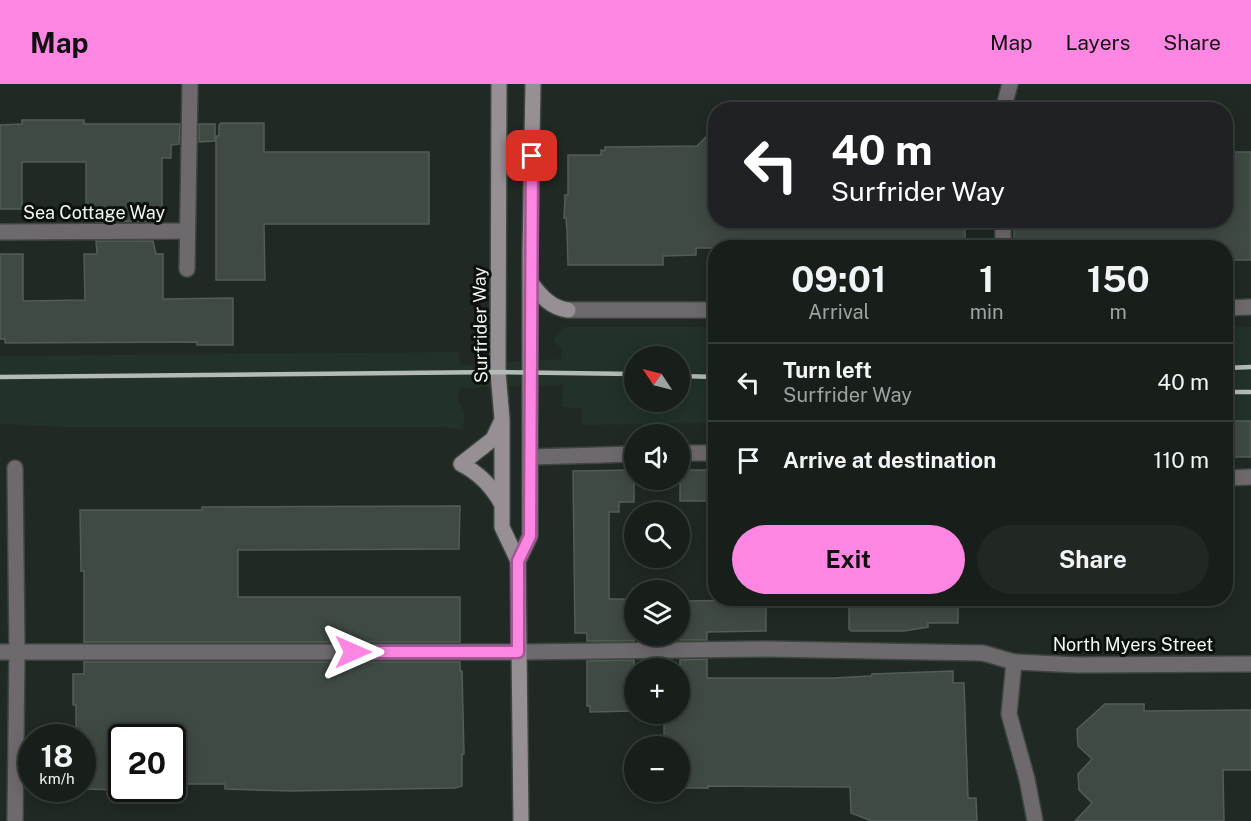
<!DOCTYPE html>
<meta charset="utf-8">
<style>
:root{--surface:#181f1a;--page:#212723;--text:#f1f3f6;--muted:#9fa2a2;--line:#363d39;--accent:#fd86e3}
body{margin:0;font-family:"Public Sans",sans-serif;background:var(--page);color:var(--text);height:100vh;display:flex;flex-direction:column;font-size:22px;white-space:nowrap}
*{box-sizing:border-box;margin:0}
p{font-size:20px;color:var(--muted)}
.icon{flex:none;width:33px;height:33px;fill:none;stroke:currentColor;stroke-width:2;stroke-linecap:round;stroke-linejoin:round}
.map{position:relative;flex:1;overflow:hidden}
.drawer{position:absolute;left:708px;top:156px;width:525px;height:366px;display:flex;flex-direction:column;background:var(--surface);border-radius:24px;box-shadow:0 3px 15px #0003,0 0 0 2px var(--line)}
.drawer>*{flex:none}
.guide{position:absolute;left:708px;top:18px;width:525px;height:126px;border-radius:24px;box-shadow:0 3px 15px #0003,0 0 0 2px var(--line);background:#202124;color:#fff;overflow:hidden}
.needle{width:39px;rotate:305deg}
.buttons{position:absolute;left:624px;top:262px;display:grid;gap:12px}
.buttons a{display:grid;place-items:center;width:66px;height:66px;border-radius:50%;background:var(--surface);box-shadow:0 3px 15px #0003,0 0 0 2px var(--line);font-size:30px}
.speed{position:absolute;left:18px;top:640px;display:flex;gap:12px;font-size:30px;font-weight:700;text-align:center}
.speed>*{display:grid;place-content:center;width:78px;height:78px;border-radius:50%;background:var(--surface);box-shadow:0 3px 15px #0003,0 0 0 2px var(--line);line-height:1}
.speed small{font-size:15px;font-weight:400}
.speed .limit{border:3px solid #111;border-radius:9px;background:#fff;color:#111}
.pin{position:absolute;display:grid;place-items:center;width:51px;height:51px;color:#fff;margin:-26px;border-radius:12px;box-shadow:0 3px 9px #0006}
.me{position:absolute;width:66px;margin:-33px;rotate:90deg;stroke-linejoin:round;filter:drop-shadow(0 0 4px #0008)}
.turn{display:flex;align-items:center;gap:21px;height:126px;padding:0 24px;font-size:27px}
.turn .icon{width:78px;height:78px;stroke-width:2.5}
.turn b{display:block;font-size:42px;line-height:51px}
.eta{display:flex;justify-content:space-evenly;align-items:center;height:102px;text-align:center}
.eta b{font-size:36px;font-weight:700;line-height:42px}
.cta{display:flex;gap:12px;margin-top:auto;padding:12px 24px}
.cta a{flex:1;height:69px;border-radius:36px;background:var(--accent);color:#111;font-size:24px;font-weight:700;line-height:69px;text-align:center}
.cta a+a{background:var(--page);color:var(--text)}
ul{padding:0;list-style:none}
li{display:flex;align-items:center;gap:18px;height:78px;padding:0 24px;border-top:2px solid var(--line)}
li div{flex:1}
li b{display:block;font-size:22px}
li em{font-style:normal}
header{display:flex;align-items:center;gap:36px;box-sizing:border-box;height:84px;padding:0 30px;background:var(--accent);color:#111}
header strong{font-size:28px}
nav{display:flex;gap:33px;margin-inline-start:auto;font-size:21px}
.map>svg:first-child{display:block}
.built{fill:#223228;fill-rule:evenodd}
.building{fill:#3f4a43;stroke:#525d56;stroke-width:1.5}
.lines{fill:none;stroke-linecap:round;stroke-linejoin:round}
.lane-casing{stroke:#3d4640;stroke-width:18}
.street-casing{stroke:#3d4640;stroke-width:18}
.secondary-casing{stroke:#3d4640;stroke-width:18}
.lane{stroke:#6e696d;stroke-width:15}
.street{stroke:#6e696d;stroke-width:15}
.secondary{stroke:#968f94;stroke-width:15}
.rail{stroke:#b3bbb6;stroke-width:4.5}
.route-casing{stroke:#a45794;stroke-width:15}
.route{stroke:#fd86e3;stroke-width:10}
.labels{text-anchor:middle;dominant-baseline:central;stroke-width:6;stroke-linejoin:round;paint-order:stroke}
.street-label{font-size:18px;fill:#f0f7f3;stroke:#0d110e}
</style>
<header>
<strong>Map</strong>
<nav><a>Map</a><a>Layers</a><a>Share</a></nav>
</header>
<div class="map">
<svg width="1251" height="737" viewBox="0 0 1251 737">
<rect width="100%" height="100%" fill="#202923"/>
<g class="built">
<path d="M564,243H715V339L581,341L582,325L562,323L563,301L460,304L458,314L465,332L462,346L441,343H63L0,340V272L458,268L461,281L561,275L562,265L553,256ZM634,273H680V318H634Z"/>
<path d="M1226,243H1251V337H1229V333H1226Z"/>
</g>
<g class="building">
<path d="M22,36H84V40H180L179,60L171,61V74H162V125H147L150,137L96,138L95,125H86V78H22V125H0V41L22,40Z"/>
<path d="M221,39H264V68H429V140H264L265,196H216V52H219V41Z"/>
<path d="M199,40H215V57L199,58Z"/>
<path d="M716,43V136H965V164H696V171L663,172V181H568L567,147L566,134H564L565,111H568V71H601V66L605,67V63L697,62Z"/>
<path d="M1226,68H1251V176H1226V164H1014V136H1226Z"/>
<path d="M96,157H153L156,170H163V215L233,214V261H197V258L5,259V255H0V170H23V217L85,216L84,170H97Z"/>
<rect x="1226" y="337" width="25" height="36"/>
<path d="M634,386V418H619V428H609V515H634V557H587V549H575L573,387Z"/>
<rect x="680" y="386" width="36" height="31"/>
<path d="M460,422L459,465L238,466V513H460V558H84V487H81L80,426H202V423Z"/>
<path d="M849,514H958V539H928V543L904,547H851L849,545Z"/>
<path d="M766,516V547L707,548V556H680V517Z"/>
<path d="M707,575V594H834L871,592L872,590L953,587V599H964L968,714H976L977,737H872L851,729L850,703L708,702V704H680V663H664V630H680V576Z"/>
<path d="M634,576V627L590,628V622H587V577Z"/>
<path d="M84,578H460V587H462L464,670H462V702L455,704L291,707L225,705V700H172V654H122V706L82,705V654H76V621H73V590H84Z"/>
<path d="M1105,620H1144V627L1251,626V686H1223L1224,737H1075L1092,719L1079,706L1078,690L1092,675L1078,662L1077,645Z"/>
</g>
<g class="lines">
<defs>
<g id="lane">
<path d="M1003,26L1010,0"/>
<path d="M1003,164V136"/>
<path d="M1226,224L1251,223"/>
<path d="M568,226H716"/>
<path d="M680,369H716"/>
<path d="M531,373L634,370"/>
<path d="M1226,394L1251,393"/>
<path d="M0,568H518L768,565L983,569L1014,578"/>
</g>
<g id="street">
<path d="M0,148L187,147"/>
<path d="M187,185L190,0"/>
<path d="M15,737L17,568L15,384"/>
<path d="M1035,737L1027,695L1009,630L1014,578L1078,581L1251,580"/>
</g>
<g id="secondary">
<path d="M499,0L498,288L502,335V443L518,477L521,737"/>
<path d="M531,199C541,212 551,224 568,226"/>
<path d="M501,419C491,401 479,389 461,380L493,355L501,338"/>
<path d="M518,477L530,452V168L533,0"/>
</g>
</defs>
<use href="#lane" class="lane-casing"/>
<use href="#street" class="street-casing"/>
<use href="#secondary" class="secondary-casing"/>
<use href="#lane" class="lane"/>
<use href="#street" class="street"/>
<use href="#secondary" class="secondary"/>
<g class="rail">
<path d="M1226,284L1251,283"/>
<path d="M680,292L716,293"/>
<path d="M0,293L498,288L634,290"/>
<path d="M1226,308H1251"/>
</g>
</g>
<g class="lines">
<defs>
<path id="route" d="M353,568H518V477L530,452L532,72"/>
</defs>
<use href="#route" class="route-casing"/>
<use href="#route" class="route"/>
</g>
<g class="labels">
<g class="street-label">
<text x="94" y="128">Sea Cottage Way</text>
<text transform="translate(480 241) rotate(-91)">Surfrider Way</text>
<text x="1133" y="560">North Myers Street</text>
</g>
</g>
</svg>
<div class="buttons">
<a><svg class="needle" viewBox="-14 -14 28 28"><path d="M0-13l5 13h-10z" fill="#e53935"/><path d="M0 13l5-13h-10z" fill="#9fa2a2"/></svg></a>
<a><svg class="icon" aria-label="sound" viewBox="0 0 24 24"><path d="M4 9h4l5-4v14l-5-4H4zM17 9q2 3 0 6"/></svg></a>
<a><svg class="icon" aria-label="search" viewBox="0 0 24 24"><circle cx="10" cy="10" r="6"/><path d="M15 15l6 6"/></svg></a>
<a><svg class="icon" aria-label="layers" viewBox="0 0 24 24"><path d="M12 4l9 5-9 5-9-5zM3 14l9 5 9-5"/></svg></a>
<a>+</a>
<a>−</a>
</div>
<div class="speed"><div>18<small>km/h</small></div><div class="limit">20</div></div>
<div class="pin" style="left:532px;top:72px;background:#d93025"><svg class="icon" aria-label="arrive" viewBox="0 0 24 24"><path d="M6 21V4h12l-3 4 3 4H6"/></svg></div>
<svg class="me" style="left:353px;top:568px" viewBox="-20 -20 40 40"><path d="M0-17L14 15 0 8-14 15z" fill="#fd86e3" stroke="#fff" stroke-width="4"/></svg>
<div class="guide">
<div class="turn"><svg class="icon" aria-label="left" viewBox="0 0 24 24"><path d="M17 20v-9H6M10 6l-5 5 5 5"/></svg><div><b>40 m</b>Surfrider Way</div></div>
</div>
<section class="drawer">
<div class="eta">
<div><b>09:01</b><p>Arrival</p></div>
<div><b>1</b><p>min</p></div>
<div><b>150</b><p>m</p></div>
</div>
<ul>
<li><svg class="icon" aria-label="left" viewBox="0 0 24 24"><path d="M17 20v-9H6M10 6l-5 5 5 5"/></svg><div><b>Turn left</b><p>Surfrider Way</p></div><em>40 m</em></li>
<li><svg class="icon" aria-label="arrive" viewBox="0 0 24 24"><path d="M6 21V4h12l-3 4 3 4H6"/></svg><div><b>Arrive at destination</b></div><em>110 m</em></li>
</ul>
<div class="cta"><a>Exit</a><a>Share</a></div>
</section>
</div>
